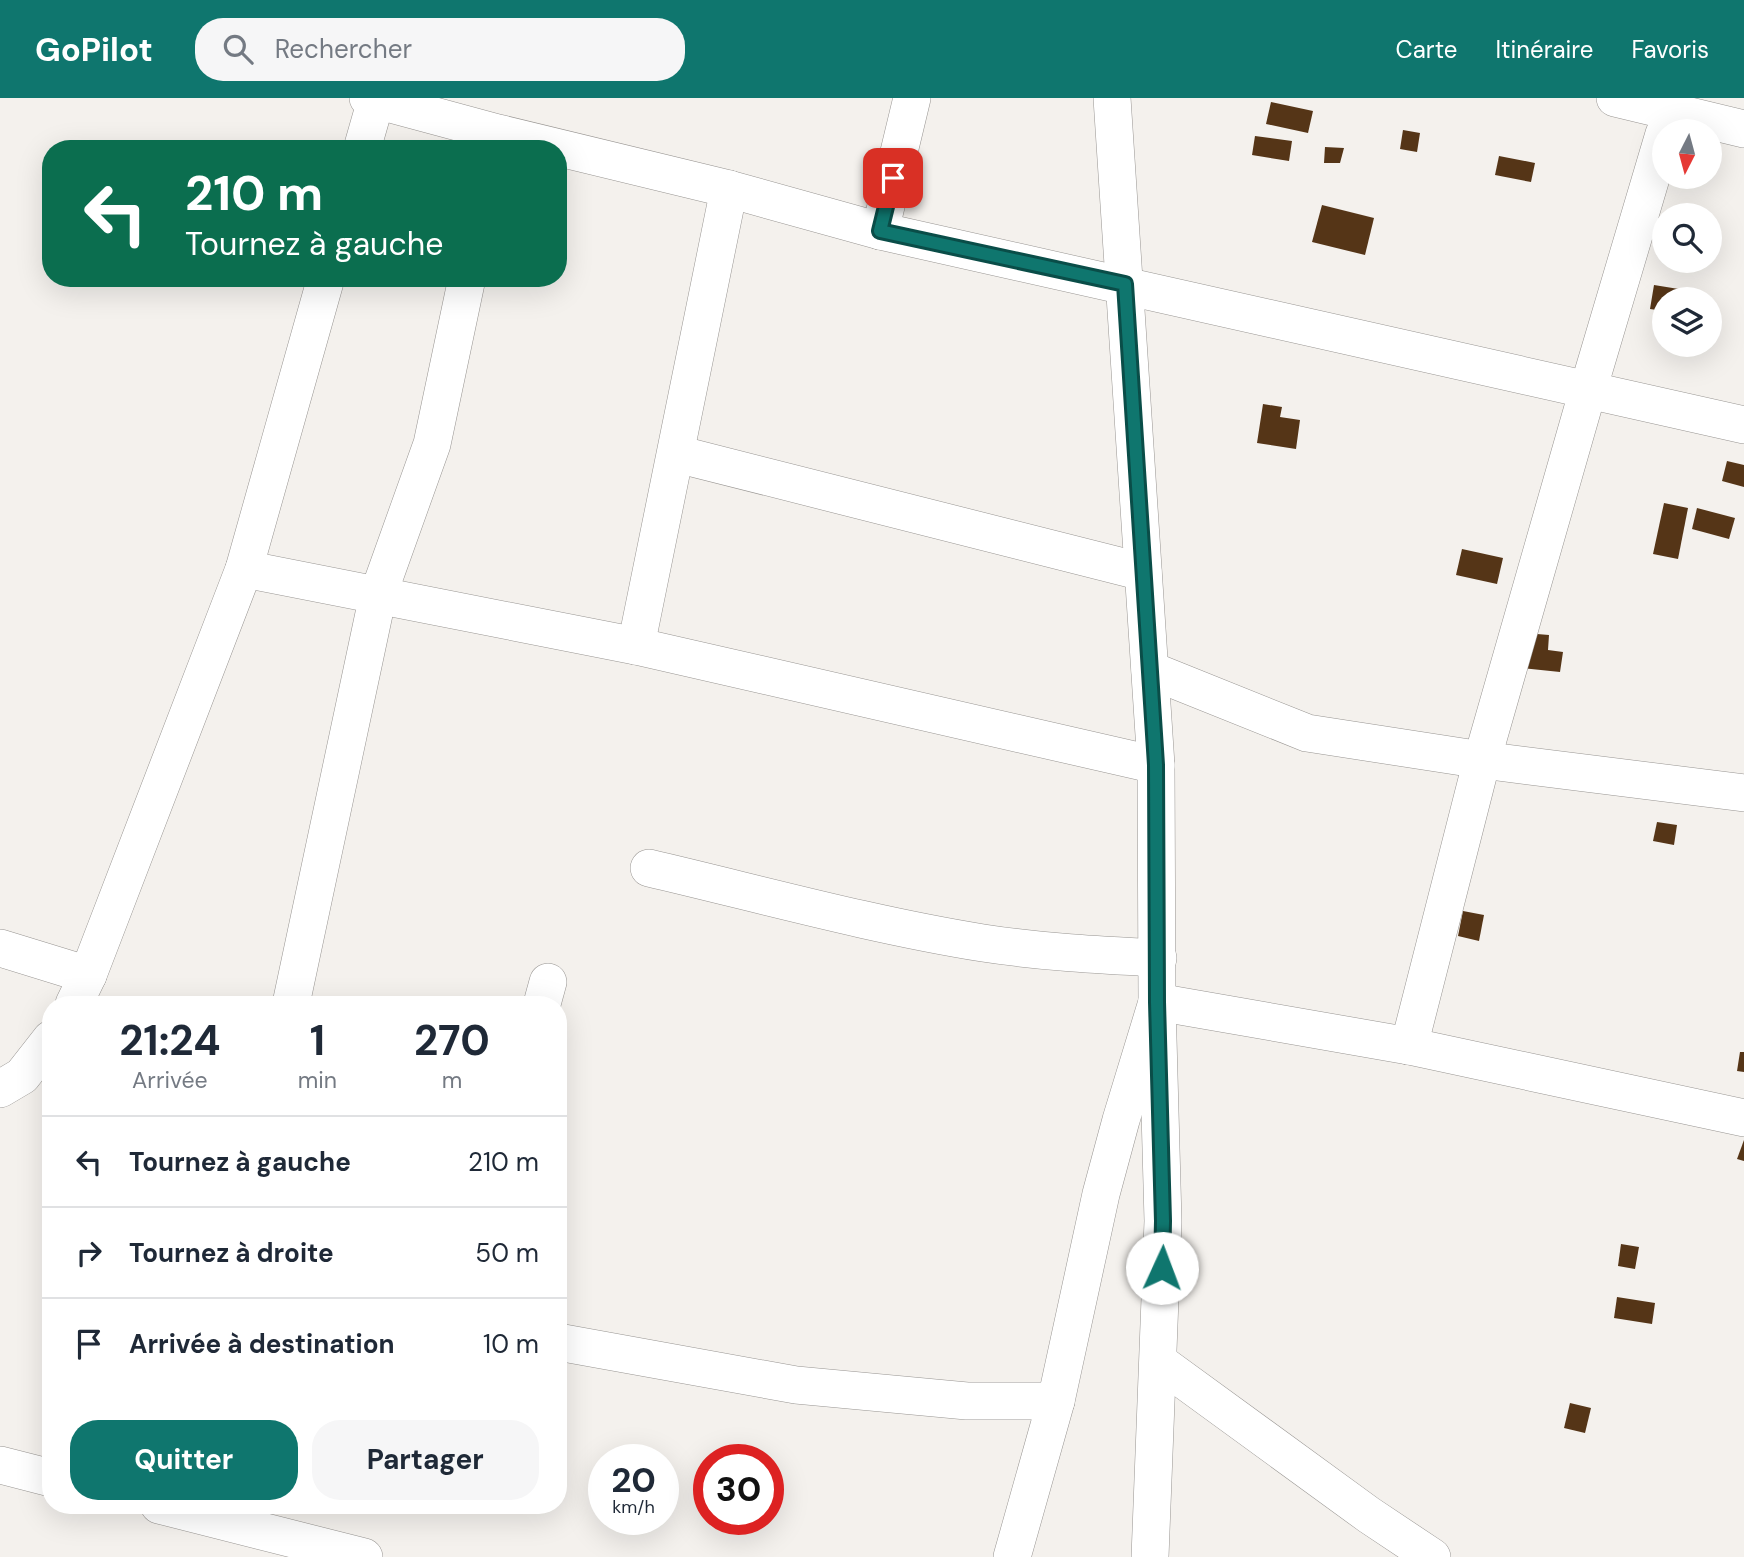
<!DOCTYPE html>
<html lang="fr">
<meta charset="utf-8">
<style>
:root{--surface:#fff;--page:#f6f6f7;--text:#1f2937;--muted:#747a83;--line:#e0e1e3;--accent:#0f766e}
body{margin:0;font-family:"DM Sans",sans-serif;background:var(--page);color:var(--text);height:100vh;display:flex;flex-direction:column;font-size:26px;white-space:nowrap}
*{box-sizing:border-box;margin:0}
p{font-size:23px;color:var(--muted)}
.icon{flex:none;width:38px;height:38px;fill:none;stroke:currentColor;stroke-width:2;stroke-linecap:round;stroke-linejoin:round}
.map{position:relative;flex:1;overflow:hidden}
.side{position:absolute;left:42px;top:898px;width:525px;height:518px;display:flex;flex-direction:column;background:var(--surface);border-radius:28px;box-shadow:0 7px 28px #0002}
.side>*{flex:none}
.top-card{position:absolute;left:42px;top:42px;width:525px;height:147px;border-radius:28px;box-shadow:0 7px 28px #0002;background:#0b6e4f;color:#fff;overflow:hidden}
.needle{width:46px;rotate:186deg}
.buttons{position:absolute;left:1652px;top:21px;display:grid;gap:14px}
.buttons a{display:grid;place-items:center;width:70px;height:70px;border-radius:50%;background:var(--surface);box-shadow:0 7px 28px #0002;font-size:35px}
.speed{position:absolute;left:588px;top:1346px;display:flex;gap:14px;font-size:35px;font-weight:700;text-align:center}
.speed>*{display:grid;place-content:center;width:91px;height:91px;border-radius:50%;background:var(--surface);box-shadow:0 7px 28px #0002;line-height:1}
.speed small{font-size:18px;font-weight:400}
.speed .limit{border:10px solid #d22;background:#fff;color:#111}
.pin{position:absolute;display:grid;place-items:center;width:60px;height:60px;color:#fff;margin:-30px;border-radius:14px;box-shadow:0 4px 10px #0006}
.me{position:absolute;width:77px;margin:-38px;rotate:2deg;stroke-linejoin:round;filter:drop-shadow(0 0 5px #0008)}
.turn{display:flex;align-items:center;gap:24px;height:147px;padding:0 28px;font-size:32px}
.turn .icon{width:91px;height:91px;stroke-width:2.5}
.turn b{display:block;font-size:49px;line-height:60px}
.eta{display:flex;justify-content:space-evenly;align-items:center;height:119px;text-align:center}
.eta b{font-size:42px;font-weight:700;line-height:49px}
.button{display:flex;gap:14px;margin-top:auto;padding:14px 28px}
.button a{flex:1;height:80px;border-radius:28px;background:var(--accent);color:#fff;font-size:28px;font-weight:700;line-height:80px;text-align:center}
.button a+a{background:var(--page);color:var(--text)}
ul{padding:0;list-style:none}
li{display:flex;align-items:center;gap:21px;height:91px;padding:0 28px;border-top:2px solid var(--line)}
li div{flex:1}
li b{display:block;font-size:26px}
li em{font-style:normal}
header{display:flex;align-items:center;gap:42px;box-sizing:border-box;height:98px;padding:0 35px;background:var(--accent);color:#fff}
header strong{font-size:33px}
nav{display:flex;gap:38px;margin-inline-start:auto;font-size:24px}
.search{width:490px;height:63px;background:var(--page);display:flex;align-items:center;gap:18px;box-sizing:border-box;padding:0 24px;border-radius:28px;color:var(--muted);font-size:26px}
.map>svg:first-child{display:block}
.building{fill:#553517}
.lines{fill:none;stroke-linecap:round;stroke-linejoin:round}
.minor-casing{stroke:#989592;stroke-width:38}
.minor{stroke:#fff;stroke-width:37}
.route-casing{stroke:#0a4d48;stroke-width:18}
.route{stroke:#0f766e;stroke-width:12}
</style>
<header>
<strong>GoPilot</strong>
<div class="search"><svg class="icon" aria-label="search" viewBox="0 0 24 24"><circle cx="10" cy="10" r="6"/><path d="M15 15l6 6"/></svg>Rechercher</div>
<nav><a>Carte</a><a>Itinéraire</a><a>Favoris</a></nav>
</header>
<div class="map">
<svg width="1744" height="1459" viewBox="0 0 1744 1459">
<rect width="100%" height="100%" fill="#f4f1ed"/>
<g class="building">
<path d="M1271,4L1313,13L1308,35L1266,26Z"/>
<path d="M1403,32L1420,35L1417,54L1400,51Z"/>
<path d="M1255,38L1292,43L1289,63L1252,57Z"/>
<path d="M1325,49L1344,50L1340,65H1324Z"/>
<path d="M1499,58L1535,65L1531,84L1495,77Z"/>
<path d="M1322,107L1374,120L1365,157L1312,144Z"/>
<path d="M1654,187L1691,193L1690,201H1664V213L1650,211Z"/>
<path d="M1263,306L1282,309L1280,319L1300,322L1296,351L1257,345Z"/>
<path d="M1727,363L1744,367V389L1722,383Z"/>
<path d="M1664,405L1688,410L1678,461L1653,456Z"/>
<path d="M1697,410L1735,420L1729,441L1692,431Z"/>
<path d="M1462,451L1503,460L1497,486L1456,477Z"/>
<path d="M1525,535L1549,537L1548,552L1563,554L1560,574L1521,570Z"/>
<path d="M1657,724L1677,727L1674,747L1653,743Z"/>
<path d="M1463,813L1484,817L1479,843L1458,838Z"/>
<path d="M1740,954H1744V974L1737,973Z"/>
<path d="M1744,1042V1063L1737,1061Z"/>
<path d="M1621,1146L1639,1149L1635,1171L1618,1168Z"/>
<path d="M1617,1199L1655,1205L1652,1226L1614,1220Z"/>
<path d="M1570,1305L1591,1310L1585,1335L1564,1330Z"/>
</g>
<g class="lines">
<defs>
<g id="minor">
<path d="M368,0L498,35L729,91L880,133L1744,327"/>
<path d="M1112,0L1156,667L1157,904L1163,1123L1150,1459"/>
<path d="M1615,0L1744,31"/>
<path d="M362,51L376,2"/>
<path d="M880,133L912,0"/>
<path d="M677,356L1143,474"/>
<path d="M244,471L636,548L1156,667"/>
<path d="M636,548L729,91"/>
<path d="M1150,572L1307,635L1482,662L1744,695"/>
<path d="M649,770C760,796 871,827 983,845C1041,854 1099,857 1158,860"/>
<path d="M0,850L88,877"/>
<path d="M74,906L88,877L244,471L326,180"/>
<path d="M291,906L378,497L432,346L467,180"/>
<path d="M542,906L548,884"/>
<path d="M1409,948L1482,662L1588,292L1664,36"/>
<path d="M0,991L22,978L51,941"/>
<path d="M558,1244L796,1287L967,1303H1056"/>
<path d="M1159,1264L1369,1417L1432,1459"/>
<path d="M0,1367L51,1380"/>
<path d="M159,1407L364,1459"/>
<path d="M1012,1459L1056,1303L1101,1096L1121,1022L1157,904L1409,948L1744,1020"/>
</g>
</defs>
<use href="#minor" class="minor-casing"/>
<use href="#minor" class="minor"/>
</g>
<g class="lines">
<defs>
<path id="route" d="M893,80L880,133L1125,186L1156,667L1157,904L1163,1123L1162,1170"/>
</defs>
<use href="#route" class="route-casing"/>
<use href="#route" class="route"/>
</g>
</svg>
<div class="buttons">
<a><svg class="needle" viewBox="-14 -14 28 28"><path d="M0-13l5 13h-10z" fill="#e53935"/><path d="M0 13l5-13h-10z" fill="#747a83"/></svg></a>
<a><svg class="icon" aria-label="search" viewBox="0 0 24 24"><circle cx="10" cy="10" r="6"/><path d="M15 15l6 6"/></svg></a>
<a><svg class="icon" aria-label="layers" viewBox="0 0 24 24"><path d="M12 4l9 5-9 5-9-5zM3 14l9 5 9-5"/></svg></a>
</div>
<div class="speed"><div>20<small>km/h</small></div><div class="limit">30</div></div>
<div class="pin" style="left:893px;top:80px;background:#d93025"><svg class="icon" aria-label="arrive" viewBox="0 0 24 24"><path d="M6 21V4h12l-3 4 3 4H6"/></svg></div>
<svg class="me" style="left:1162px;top:1170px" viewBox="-20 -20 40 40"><circle r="19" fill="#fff"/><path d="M0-13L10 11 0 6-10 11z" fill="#0f766e"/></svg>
<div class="top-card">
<div class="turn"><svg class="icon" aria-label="left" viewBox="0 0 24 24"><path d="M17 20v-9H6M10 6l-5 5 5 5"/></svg><div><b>210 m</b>Tournez à gauche</div></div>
</div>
<section class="side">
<div class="eta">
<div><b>21:24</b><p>Arrivée</p></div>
<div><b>1</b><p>min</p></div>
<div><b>270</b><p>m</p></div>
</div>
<ul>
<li><svg class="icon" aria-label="left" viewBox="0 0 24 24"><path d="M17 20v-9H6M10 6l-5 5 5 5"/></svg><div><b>Tournez à gauche</b></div><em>210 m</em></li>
<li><svg class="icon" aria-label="right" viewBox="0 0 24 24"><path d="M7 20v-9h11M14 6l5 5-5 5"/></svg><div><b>Tournez à droite</b></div><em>50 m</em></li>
<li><svg class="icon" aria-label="arrive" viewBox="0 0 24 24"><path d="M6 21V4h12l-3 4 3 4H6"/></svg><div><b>Arrivée à destination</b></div><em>10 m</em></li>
</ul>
<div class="button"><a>Quitter</a><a>Partager</a></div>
</section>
</div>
